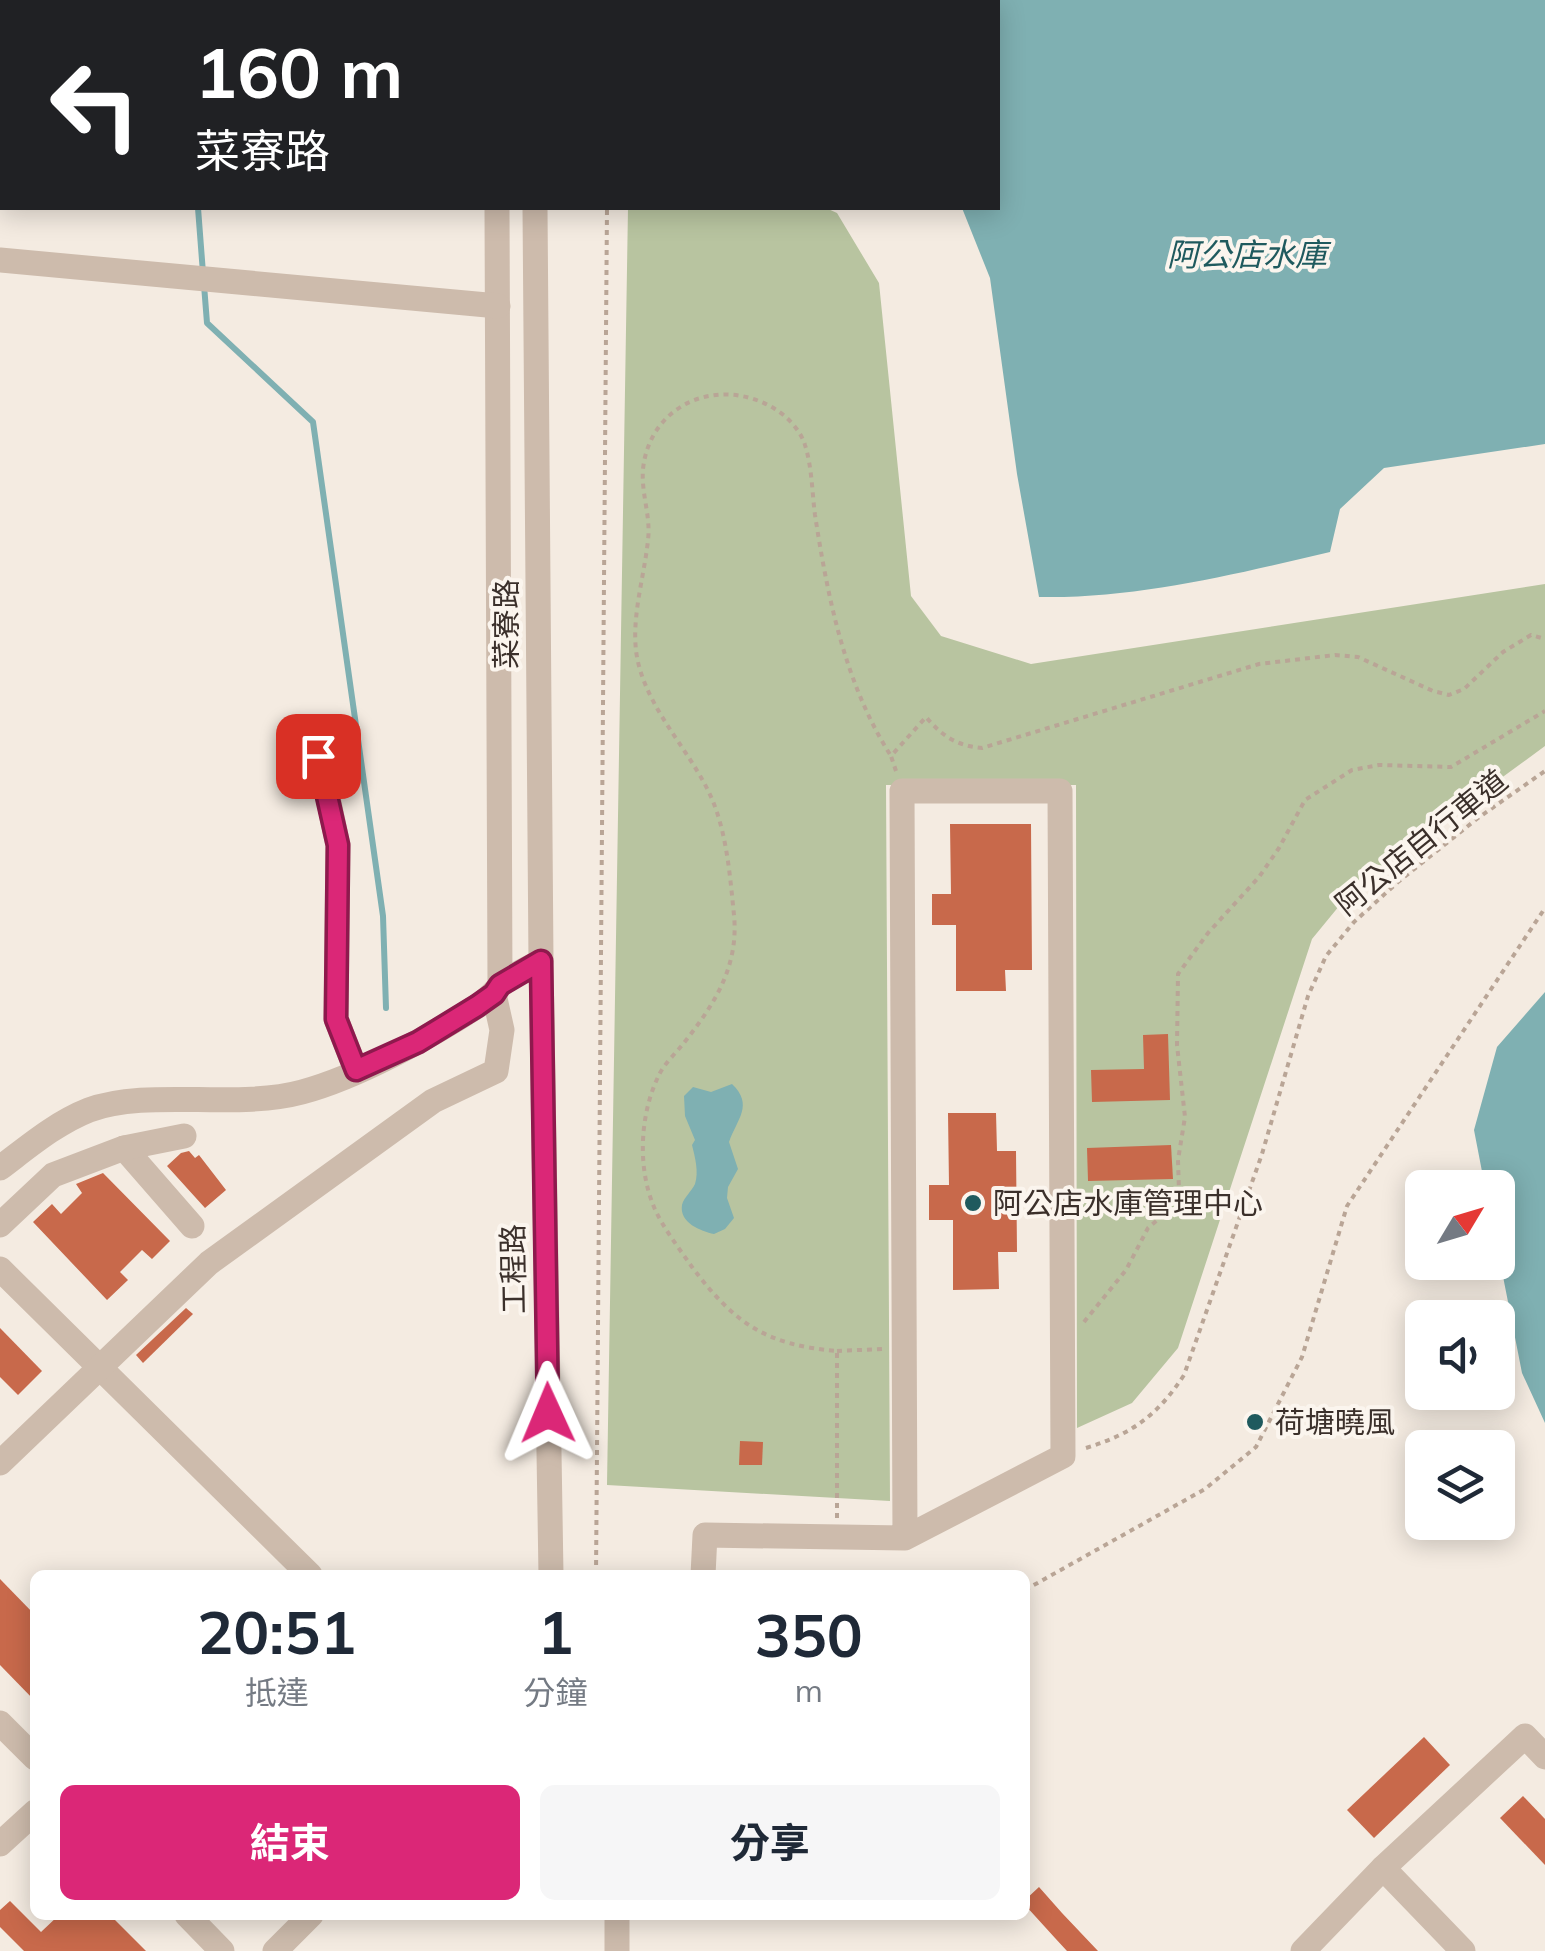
<!DOCTYPE html>
<html lang="zh-TW">
<meta charset="utf-8">
<style>
:root{--surface:#fff;--page:#f6f6f7;--text:#1f2937;--muted:#747a83;--accent:#db2777}
body{margin:0;font-family:Mulish,"Noto Sans TC",sans-serif;background:var(--page);color:var(--text);height:100vh;display:flex;flex-direction:column;font-size:38px;white-space:nowrap}
*{box-sizing:border-box;margin:0}
p{font-size:32px;color:var(--muted)}
.icon{flex:none;width:55px;height:55px;fill:none;stroke:currentColor;stroke-width:2;stroke-linecap:round;stroke-linejoin:round}
.map{position:relative;flex:1;overflow:hidden}
.details{position:absolute;left:30px;top:1570px;width:1000px;height:350px;display:flex;flex-direction:column;background:var(--surface);border-radius:15px;box-shadow:0 5px 25px #0003}
.details>*{flex:none}
.guide{position:absolute;left:0px;top:0px;width:1000px;height:210px;box-shadow:0 5px 25px #0003;background:#202124;color:#fff;overflow:hidden}
.needle{width:65px;rotate:52deg}
.fabs{position:absolute;left:1405px;top:1170px;display:grid;gap:20px}
.fabs a{display:grid;place-items:center;width:110px;height:110px;border-radius:15px;background:var(--surface);box-shadow:0 5px 25px #0003;font-size:50px}
.pin{position:absolute;display:grid;place-items:center;width:85px;height:85px;color:#fff;margin:-42px;border-radius:20px;box-shadow:0 5px 15px #0006}
.me{position:absolute;width:110px;margin:-55px;rotate:359deg;stroke-linejoin:round;filter:drop-shadow(0 0 8px #0008)}
.turn{display:flex;align-items:center;gap:35px;height:210px;padding:0 30px;font-size:45px}
.turn .icon{width:130px;height:130px;stroke-width:2.5}
.turn b{display:block;font-size:70px;line-height:85px}
.eta{display:flex;justify-content:space-evenly;align-items:center;height:170px;text-align:center}
.eta b{font-size:60px;font-weight:700;line-height:70px}
.button{display:flex;gap:20px;margin-top:auto;padding:20px 30px}
.button a{flex:1;height:115px;border-radius:15px;background:var(--accent);color:#fff;font-size:40px;font-weight:700;line-height:115px;text-align:center}
.button a+a{background:var(--page);color:var(--text)}
.map>svg:first-child{display:block}
.green{fill:#b8c4a0}
.water{fill:#7fb0b2}
.lines{fill:none;stroke-linecap:round;stroke-linejoin:round}
.stream{stroke:#7fb0b2;stroke-width:6}
.building{fill:#c8694b}
.path{stroke:#b9a596;stroke-width:4;stroke-dasharray:5 5;stroke-linecap:butt}
.minor{stroke:#cdbbac;stroke-width:25}
.route-casing{stroke:#8e194d;stroke-width:25}
.route{stroke:#db2777;stroke-width:18}
.poi-dot{fill:#1f5a5e;stroke:#fbf5ee;stroke-width:4}
.labels{text-anchor:middle;dominant-baseline:central;stroke-width:8;stroke-linejoin:round;paint-order:stroke}
.street-label{font-size:30px;fill:#3b302b;stroke:#fbf5ee}
.poi-label{font-size:30px;fill:#3b302b;stroke:#fbf5ee;text-anchor:start}
.water-label{font-size:32px;font-style:italic;fill:#1f5a5e;stroke:#fbf5ee}
</style>
<div class="map">
<svg width="1545" height="1951" viewBox="0 0 1545 1951">
<rect width="100%" height="100%" fill="#f4ebe1"/>
<path class="green" d="M628,208H826L837,213L879,283L911,596L941,636L1031,664L1545,584V746L1358,883L1312,939L1178,1348L1132,1403L1077,1428L1076,785H886L890,1501L607,1485Z"/>
<g class="water">
<path d="M703,0H1545V444L1384,468L1340,509L1330,552C1236,574 1137,599 1039,597L1017,474L990,278L962,208H998V2H703Z"/>
<path d="M1545,992V1423L1522,1373L1498,1251V1188L1485,1187L1474,1130L1497,1047Z"/>
<path d="M732,1084C754,1105 737,1119 729,1142L738,1169L728,1187L727,1198L734,1218L725,1229L714,1234C701,1231 679,1223 682,1205C684,1197 692,1191 695,1184C699,1172 695,1157 692,1145L695,1140L685,1116L684,1096L693,1087L711,1092Z"/>
</g>
<g class="lines">
<g class="stream">
<path d="M295,2L296,0"/>
<path d="M198,208L203,273"/>
<path d="M204,285L207,323L313,422L383,916L386,1008"/>
</g>
</g>
<g class="building">
<path d="M950,824H1031L1032,970H1005L1006,991H956V925H932V894H951Z"/>
<path d="M1168,1034L1170,1100L1092,1102L1091,1070L1144,1069L1143,1035Z"/>
<path d="M948,1113H996L997,1151H1016L1017,1252H998L999,1289L953,1290V1220H929V1185H949Z"/>
<path d="M1171,1145L1173,1179L1088,1181L1087,1148Z"/>
<path d="M189,1151L195,1158L199,1155L226,1190L205,1208L167,1166L181,1153Z"/>
<path d="M103,1173L170,1241L152,1259L142,1250L120,1272L128,1280L107,1300L33,1222L52,1204L61,1214L82,1193L76,1184Z"/>
<path d="M186,1308L193,1314L143,1363L136,1355Z"/>
<path d="M0,1328L42,1371L18,1395L0,1377Z"/>
<path d="M740,1441L763,1442L762,1465H739Z"/>
<path d="M0,1579L35,1615V1701L0,1665Z"/>
<path d="M1424,1737L1450,1765L1374,1838L1347,1810Z"/>
<path d="M1523,1796L1545,1819V1865L1500,1818Z"/>
<path d="M1039,1887L1062,1913L1098,1951H1067L1055,1938L1025,1905V1900Z"/>
<path d="M10,1901L41,1932L59,1915H110L146,1951H24L0,1927V1910Z"/>
</g>
<g class="lines">
<g class="path">
<path d="M609,2V0"/>
<path d="M896,771L891,756L926,717C942,736 957,746 982,748L1259,664L1335,655L1358,657L1433,691L1449,695L1464,689L1503,652L1531,635L1545,639"/>
<path d="M1084,1322L1126,1270L1148,1228L1173,1207L1179,1192L1178,1160L1185,1117L1177,1045L1178,974L1208,933L1259,877L1279,848L1305,800L1352,770L1379,765L1451,767L1545,711"/>
<path d="M837,1351L882,1349"/>
<path d="M1086,1448C1132,1434 1158,1415 1184,1375L1262,1154L1308,996L1326,956L1354,922L1398,882L1478,818L1545,771"/>
<path d="M837,1518V1351C766,1345 735,1324 692,1267C679,1248 663,1228 654,1207C637,1167 640,1113 659,1075C664,1064 675,1054 683,1044C714,1005 739,967 734,915C730,876 727,835 712,799C692,753 652,715 639,666C628,626 644,580 648,540C651,516 641,494 643,469C650,403 720,375 775,409C787,416 801,431 805,445C812,467 812,492 815,515C828,599 845,684 891,756"/>
<path d="M596,1575L607,208"/>
<path d="M1025,1590L1205,1489L1256,1447L1302,1357L1347,1206L1545,908"/>
</g>
<g class="minor">
<path d="M494,0V2"/>
<path d="M534,0V2"/>
<path d="M497,208L500,985"/>
<path d="M535,208L541,961L551,1575"/>
<path d="M0,260L498,306"/>
<path d="M319,756L338,845L336,1019L356,1070"/>
<path d="M124,1148L192,1226"/>
<path d="M0,1168C28,1147 56,1123 89,1110C148,1088 236,1110 302,1092C358,1077 430,1037 479,1005C488,999 494,992 501,985C512,975 528,969 541,961"/>
<path d="M0,1225L53,1175L124,1148L184,1136"/>
<path d="M0,1269L310,1575"/>
<path d="M0,1463L209,1263L433,1101L496,1071L502,1030L494,994"/>
<path d="M703,1575L705,1535L905,1538L1063,1456L1060,791H902L905,1538"/>
<path d="M0,1723L35,1758"/>
<path d="M0,1844L35,1812"/>
<path d="M1383,1868L1463,1951"/>
<path d="M187,1915L222,1951"/>
<path d="M617,1915V1951"/>
<path d="M275,1951L311,1915"/>
<path d="M1303,1951L1383,1868L1525,1736L1545,1757"/>
</g>
</g>
<g class="lines">
<defs>
<path id="route" d="M318,756L338,845L336,1019L356,1070L418,1042L477,1006L494,994L500,985L541,961L548,1413"/>
</defs>
<use href="#route" class="route-casing"/>
<use href="#route" class="route"/>
</g>
<g class="poi-dot">
<circle cx="973" cy="1203" r="10"/>
<circle cx="1255" cy="1422" r="10"/>
</g>
<g class="labels">
<g class="street-label">
<text transform="translate(506 624) rotate(-90)">菜寮路</text>
<text transform="translate(1421 842) rotate(-39)">阿公店自行車道</text>
<text transform="translate(513 1269) rotate(-91)">工程路</text>
</g>
<g class="poi-label">
<text x="993" y="1203">阿公店水庫管理中心</text>
<text x="1275" y="1422">荷塘曉風</text>
</g>
<g class="water-label">
<text x="1247" y="254">阿公店水庫</text>
</g>
</g>
</svg>
<div class="fabs">
<a><svg class="needle" viewBox="-14 -14 28 28"><path d="M0-13l5 13h-10z" fill="#e53935"/><path d="M0 13l5-13h-10z" fill="#747a83"/></svg></a>
<a><svg class="icon" aria-label="sound" viewBox="0 0 24 24"><path d="M4 9h4l5-4v14l-5-4H4zM17 9q2 3 0 6"/></svg></a>
<a><svg class="icon" aria-label="layers" viewBox="0 0 24 24"><path d="M12 4l9 5-9 5-9-5zM3 14l9 5 9-5"/></svg></a>
</div>
<div class="pin" style="left:318px;top:756px;background:#d93025"><svg class="icon" aria-label="arrive" viewBox="0 0 24 24"><path d="M6 21V4h12l-3 4 3 4H6"/></svg></div>
<svg class="me" style="left:548px;top:1413px" viewBox="-20 -20 40 40"><path d="M0-17L14 15 0 8-14 15z" fill="#db2777" stroke="#fff" stroke-width="4"/></svg>
<div class="guide">
<div class="turn"><svg class="icon" aria-label="left" viewBox="0 0 24 24"><path d="M17 20v-9H6M10 6l-5 5 5 5"/></svg><div><b>160 m</b>菜寮路</div></div>
</div>
<section class="details">
<div class="eta">
<div><b>20:51</b><p>抵達</p></div>
<div><b>1</b><p>分鐘</p></div>
<div><b>350</b><p>m</p></div>
</div>
<div class="button"><a>結束</a><a>分享</a></div>
</section>
</div>
